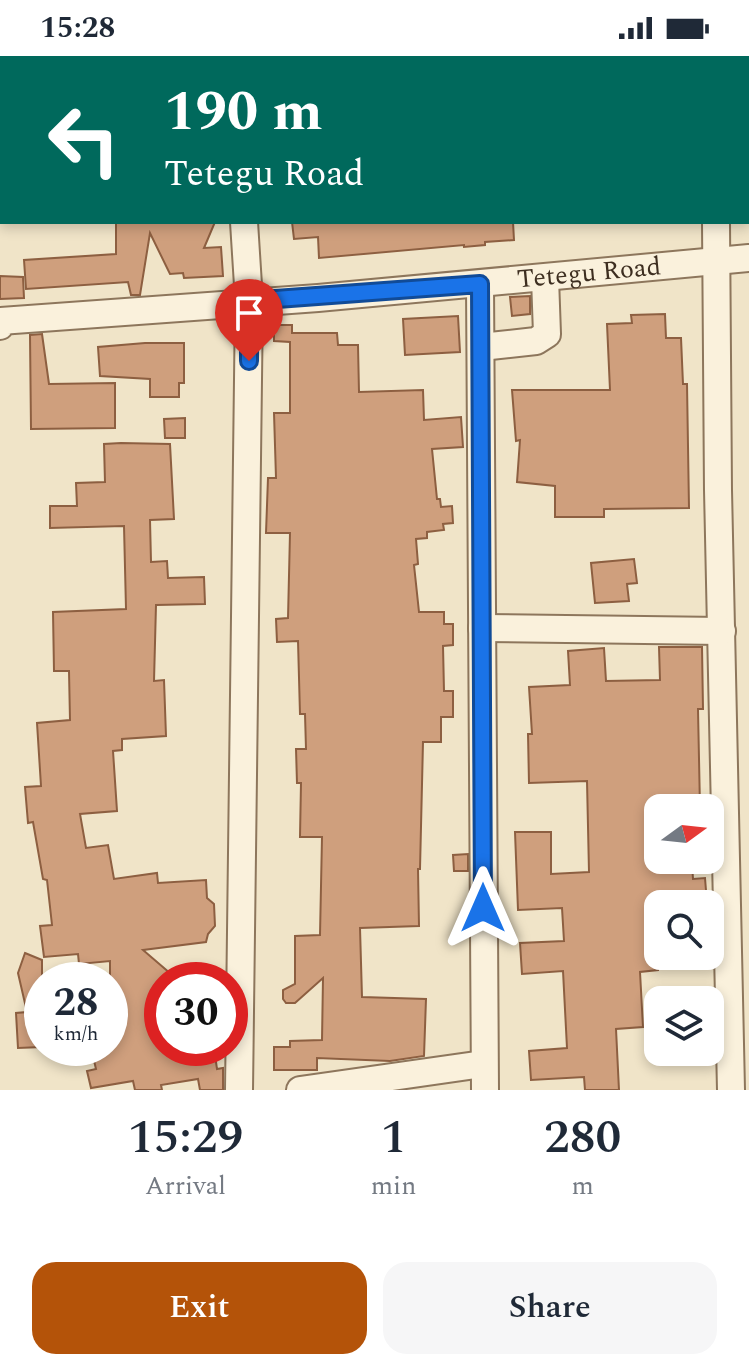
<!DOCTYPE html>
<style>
:root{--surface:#fff;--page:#f6f6f7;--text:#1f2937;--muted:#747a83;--accent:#b45309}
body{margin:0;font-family:Spectral,serif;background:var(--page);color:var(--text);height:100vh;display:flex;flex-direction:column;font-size:30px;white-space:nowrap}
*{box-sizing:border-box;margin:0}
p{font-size:26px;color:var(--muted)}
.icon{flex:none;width:44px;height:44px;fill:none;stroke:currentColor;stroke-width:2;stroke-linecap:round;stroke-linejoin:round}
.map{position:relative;height:1034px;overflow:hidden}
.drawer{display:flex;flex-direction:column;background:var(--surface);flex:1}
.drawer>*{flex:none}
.hud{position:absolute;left:0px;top:0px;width:750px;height:168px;box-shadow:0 4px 12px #0003;background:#00695c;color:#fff;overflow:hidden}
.needle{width:52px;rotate:75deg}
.tools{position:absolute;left:644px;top:738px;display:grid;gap:16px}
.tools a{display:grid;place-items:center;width:80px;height:80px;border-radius:16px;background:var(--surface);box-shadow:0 4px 12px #0003;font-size:40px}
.speed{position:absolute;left:24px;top:906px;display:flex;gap:16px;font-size:40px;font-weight:700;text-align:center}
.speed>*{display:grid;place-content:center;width:104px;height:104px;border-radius:50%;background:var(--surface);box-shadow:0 4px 12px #0003;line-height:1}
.speed small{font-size:20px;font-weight:400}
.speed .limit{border:12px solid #d22;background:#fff;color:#111}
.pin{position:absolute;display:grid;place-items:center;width:68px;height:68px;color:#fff;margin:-82px -34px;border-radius:50% 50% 50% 0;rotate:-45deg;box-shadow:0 0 8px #0007}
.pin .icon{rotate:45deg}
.me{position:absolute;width:88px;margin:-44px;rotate:0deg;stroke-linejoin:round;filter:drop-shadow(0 0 6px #0008)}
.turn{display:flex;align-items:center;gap:28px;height:168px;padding:0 32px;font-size:36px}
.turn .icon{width:104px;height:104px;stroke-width:2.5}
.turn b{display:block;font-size:56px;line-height:68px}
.eta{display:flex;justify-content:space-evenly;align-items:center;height:136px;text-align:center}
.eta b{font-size:48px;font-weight:600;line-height:56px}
.button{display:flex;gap:16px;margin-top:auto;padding:16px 32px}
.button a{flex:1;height:92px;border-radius:24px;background:var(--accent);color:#fff;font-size:32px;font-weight:600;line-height:92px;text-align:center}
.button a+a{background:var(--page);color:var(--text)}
.status{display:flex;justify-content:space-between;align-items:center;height:56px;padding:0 40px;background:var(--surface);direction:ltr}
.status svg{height:22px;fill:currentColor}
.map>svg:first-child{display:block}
.building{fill:#cf9f7d;stroke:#8d5f41;stroke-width:2}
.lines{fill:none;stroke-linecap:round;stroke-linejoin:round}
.minor-casing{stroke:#8d765c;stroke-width:30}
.minor{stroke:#faf1dc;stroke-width:26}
.route-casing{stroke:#114b97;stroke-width:20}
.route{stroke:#1a73e8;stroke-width:14}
.labels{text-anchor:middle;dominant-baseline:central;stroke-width:8;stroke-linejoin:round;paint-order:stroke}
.street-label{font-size:26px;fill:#3d2e20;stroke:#f7eed8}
</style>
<div class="status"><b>15:28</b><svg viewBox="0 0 49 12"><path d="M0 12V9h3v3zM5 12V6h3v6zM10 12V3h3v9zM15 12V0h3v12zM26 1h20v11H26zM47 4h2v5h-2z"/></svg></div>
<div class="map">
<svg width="749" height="1034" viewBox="0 0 749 1034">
<rect width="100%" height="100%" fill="#f0e4c8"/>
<g class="building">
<path d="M116,166H215L204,192L221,191L223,220L184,222L183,217L170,218L150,177L140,239H131L128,226L26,233L24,204L116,198Z"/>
<path d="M292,166H513L514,184L485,186V189L464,191V189L319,202L318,181L294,183Z"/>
<path d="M0,220L23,221L24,242L0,243Z"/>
<path d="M530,240V258L512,260L510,241Z"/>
<path d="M665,258L666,282H681L683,328H687L689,452L604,453V461H555V430L517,426L520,384L516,385L512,334H610L607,268L632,267L631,259Z"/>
<path d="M458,260L460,296L405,299L403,263Z"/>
<path d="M274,269H292V277H337L338,289H358L359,336L423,334L424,364L461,361L463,391L432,393L437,443H440L441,451L452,450L453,467L443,468L444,474L427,476V482L416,483L418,508L414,509L419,556H444V568H453V589L443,590L444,635H453V661H441V686H423L420,813H418L419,870L360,872L362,941L426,943L424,1000L390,1005L317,1002V1014H274V991H290V985L322,984L323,922L295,947H286L283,943V934L295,928V880L320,879L322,781H300L301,727H297L296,693H306L305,658H300L298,585L277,586L276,563L288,562L290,477H266L268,422H276L274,357H290V286L274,285Z"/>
<path d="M42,278L49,328L115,327V372L31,373L30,279Z"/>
<path d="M145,287H184V327H179V341H150V323L100,320L98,291Z"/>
<path d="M185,362V382H165L164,363Z"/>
<path d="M121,387L170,388L174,463L150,464L151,506L167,505L168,522L204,521L205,548L156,549L154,625L164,624L166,680L122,683V694L113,695L117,755L80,758L86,792L108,789L114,823L157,817L158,827L206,824L207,842L214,848L215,870L208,878L206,886L143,894L178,924H162V992H214L217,1013L223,1012V1034H200L198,1023L161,1029L162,1034H135L133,1025L91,1032L87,1015L96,1013L91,992H110V905L79,908L78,898L44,901L40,870L52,869L47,824L43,823L33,766L28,767L25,731L41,730L37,667L70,664L69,615H54L53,556L126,553L124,470L50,472V450H77L76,427L105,426L104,388Z"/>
<path d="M634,503L637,527L627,528L629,545L595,547L591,507Z"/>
<path d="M659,591H702L703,653H698L700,752H658V807L692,806L693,823L705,822L707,847L658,848V914L640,916L643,971L616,973L619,1034H585L584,1021L531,1024L529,995L567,992L563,915L522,918L520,887L564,885L562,852L518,854L515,776H551V818L589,816L587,725L529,727L528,678H532L529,631L570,629L568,595L604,592L606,625L660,624Z"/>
<path d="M468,798V815H454L453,799Z"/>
<path d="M25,897L42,904V991L18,992L16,957L27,956L18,917Z"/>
</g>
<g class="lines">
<defs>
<g id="minor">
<path d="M708,0V2"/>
<path d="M245,2V0"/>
<path d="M397,2L411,0"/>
<path d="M0,52H2"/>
<path d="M716,166L718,434L731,1034"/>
<path d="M480,228L485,1034"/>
<path id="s1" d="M0,270V265L318,242L749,202"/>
<path d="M481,291L536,285L547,278L545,222"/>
<path d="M482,572L722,575"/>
<path d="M239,1034L249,245L244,166"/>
<path d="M300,1034L483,1008"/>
</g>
</defs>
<use href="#minor" class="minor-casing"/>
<use href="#minor" class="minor"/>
</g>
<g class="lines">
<defs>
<path id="route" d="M249,305V245L480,228L483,852"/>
</defs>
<use href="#route" class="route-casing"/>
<use href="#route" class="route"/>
</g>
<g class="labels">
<g class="street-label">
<text stroke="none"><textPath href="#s1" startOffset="596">Tetegu Road</textPath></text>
</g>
</g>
</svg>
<div class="tools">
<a><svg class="needle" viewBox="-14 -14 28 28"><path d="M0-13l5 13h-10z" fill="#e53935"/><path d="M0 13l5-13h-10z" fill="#747a83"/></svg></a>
<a><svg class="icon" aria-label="search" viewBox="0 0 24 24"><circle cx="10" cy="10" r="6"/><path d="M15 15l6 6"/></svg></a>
<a><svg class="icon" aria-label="layers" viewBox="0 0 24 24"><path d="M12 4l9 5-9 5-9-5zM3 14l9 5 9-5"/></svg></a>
</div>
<div class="speed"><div>28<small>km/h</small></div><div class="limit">30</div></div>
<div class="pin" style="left:249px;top:305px;background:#d93025"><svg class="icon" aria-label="arrive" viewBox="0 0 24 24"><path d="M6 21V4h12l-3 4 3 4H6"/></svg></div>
<svg class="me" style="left:483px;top:852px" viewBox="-20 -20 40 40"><path d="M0-17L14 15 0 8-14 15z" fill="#1a73e8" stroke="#fff" stroke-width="4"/></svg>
<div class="hud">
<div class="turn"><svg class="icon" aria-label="left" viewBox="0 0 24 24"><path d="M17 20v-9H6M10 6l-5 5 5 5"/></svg><div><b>190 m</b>Tetegu Road</div></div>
</div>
</div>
<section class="drawer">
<div class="eta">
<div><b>15:29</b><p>Arrival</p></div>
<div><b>1</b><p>min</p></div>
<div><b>280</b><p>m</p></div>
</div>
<div class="button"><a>Exit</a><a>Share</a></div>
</section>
